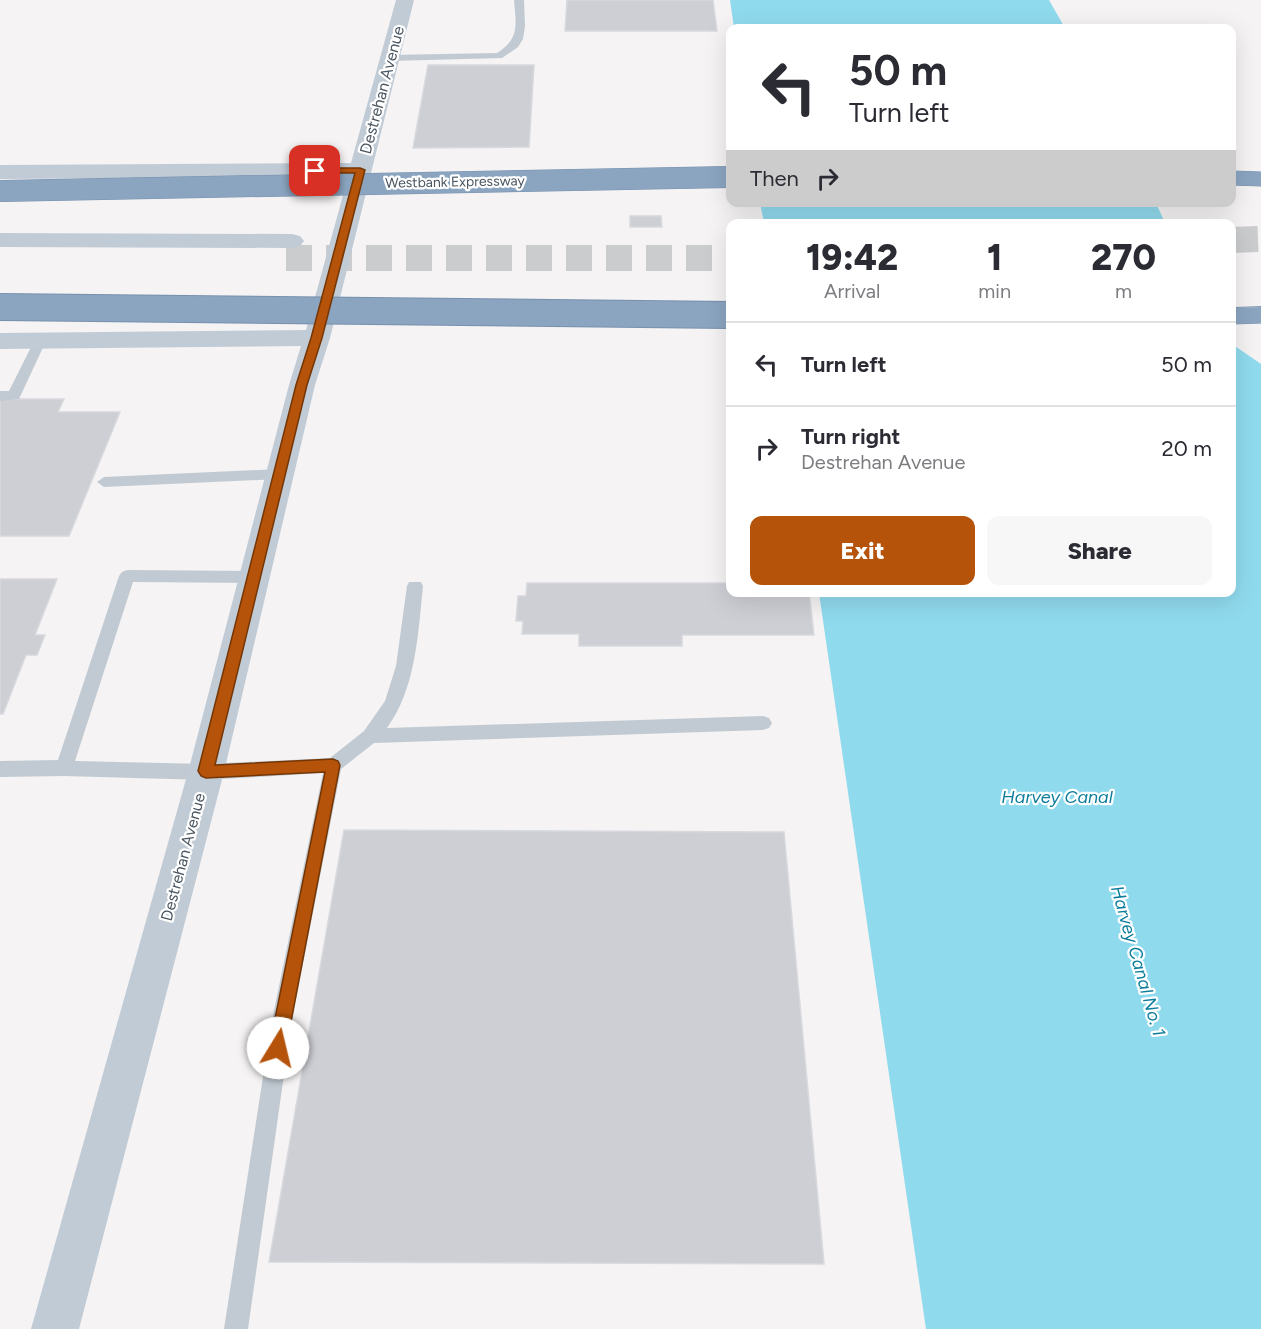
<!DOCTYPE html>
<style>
:root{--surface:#fff;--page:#f7f7f7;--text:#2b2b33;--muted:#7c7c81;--line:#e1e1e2;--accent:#b45309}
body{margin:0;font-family:Figtree,sans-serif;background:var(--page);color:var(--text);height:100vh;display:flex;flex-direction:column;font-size:22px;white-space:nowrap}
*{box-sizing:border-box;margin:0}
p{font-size:20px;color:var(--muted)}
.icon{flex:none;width:33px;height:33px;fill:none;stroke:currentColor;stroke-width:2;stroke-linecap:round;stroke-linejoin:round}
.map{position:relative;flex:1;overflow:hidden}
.drawer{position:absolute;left:726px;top:219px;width:510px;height:378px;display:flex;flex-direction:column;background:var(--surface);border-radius:12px;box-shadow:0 6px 24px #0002}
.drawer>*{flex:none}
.top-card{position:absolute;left:726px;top:24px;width:510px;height:183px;border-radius:12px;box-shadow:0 6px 24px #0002;background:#fff;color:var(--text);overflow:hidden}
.pin{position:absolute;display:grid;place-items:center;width:51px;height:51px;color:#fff;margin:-26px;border-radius:12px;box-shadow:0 3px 9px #0006}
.me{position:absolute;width:66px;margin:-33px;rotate:9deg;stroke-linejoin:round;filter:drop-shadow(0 0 4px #0008)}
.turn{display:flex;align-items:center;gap:21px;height:126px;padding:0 24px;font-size:27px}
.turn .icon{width:78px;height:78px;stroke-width:2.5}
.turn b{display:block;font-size:42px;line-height:51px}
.then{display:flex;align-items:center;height:57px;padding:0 24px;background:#0003;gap:12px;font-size:22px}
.eta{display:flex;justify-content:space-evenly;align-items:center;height:102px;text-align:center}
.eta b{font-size:36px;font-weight:800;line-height:42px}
.primary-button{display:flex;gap:12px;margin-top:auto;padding:12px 24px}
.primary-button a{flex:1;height:69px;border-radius:12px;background:var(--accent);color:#fff;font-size:24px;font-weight:800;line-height:69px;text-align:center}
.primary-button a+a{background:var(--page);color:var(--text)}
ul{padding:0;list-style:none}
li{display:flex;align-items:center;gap:18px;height:84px;padding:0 24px;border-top:2px solid var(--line)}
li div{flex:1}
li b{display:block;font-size:22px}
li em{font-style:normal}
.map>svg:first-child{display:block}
.water{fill:#90daee}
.building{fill:#cdcfd5;stroke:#d7d9de;stroke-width:1.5}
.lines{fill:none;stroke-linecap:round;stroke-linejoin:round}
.secondary-tunnel{stroke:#caccce;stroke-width:26;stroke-dasharray:26 14;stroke-linecap:butt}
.highway-casing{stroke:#7690ad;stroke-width:1}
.lane{fill:#c1cad2;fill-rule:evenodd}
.secondary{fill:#c1cbd6;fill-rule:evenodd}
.highway{fill:#8ba5c1;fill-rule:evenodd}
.highway-bridge-far1-casing{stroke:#7690ad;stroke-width:22;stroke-linecap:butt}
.highway-bridge-casing{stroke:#7690ad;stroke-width:28;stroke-linecap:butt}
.highway-bridge-far1{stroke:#8ba5c1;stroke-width:21}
.highway-bridge{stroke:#8ba5c1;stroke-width:26}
.route{fill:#b45309;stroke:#753606;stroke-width:1.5}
.labels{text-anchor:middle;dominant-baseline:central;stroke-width:4.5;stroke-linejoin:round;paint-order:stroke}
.far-street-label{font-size:14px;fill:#4a5661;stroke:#fff}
.street-label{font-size:16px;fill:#4a5661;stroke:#fff}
.water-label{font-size:18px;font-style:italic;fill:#0c7c9b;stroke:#fff}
</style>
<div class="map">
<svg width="1261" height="1329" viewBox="0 0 1261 1329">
<rect width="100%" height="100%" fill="#f5f3f3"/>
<g class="water">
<path d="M730,0H1049L1065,28H734Z"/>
<path d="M760,203H1156L1165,223H764Z"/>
<path d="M1232,344L1261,364V1329H926L819,593L1232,592Z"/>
</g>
<g class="building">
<path d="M567,0H713L717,31H565Z"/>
<path d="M428,65H534L529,147L413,148Z"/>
<path d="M630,216H661L662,227H630Z"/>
<path d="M0,399H64L58,412H120L69,536H0Z"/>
<path d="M0,579H57L35,635H45L37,655H26L3,714H0Z"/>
<path d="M527,583H730V592H809L814,635H682V646H579V634H522L523,621H516L518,596H526Z"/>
<path d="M344,830L784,832L824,1264L269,1262Z"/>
</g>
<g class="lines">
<g class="secondary-tunnel">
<path d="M1232,240L1261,239"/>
<path d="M286,258H730"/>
</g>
<defs>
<g id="highway">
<path d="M1232,171L1261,172V186L1232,185Z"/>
<path d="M1261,307V323L1232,324V308Z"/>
</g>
</defs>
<use href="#highway" class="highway-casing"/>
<g class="lane">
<path d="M514,0H524L525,26L523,39L518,47L502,58L390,61L385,58L390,55L497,53C520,38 516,25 514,0Z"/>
<path d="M40,337L46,341L19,399L0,401V391H9L34,341Z"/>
<path d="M280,469L287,474L280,479L104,487L97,482L104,477Z"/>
<path d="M127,570L254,571L259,573L262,577L259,581L254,583L133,582L75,761L206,764L330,758L364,731L385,701L396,666L407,586L409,582H421L423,586C418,634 416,688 387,728L763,716L769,718L772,723L769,728L763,730L374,743L341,769L291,1025L248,1329H224L271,1025L323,773L206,780L64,776L0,777V761L58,760L119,576L122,572Z"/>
</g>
<g class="secondary">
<path d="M396,0H414L330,338L315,385L224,772L79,1329H31L188,772L289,385L301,346L0,349V333L306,330L348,177L0,179V165L351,163Z"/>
<path d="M0,233L292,234L300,236L304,241L300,246L292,248L0,247Z"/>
</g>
<use href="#highway" class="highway"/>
<defs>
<path id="highway-bridge-far1" d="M0,191L730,177"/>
<path id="highway-bridge" d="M0,307L730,315"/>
</defs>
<use href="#highway-bridge-far1" class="highway-bridge-far1-casing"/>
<use href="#highway-bridge" class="highway-bridge-casing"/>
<use href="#highway-bridge-far1" class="highway-bridge-far1"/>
<use href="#highway-bridge" class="highway-bridge"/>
</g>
<path class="route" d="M360,168L365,170L322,338L307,385L215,765L333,759L338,761L340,765L286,1048L284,1054L278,1057L271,1054L269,1048L325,772L206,778L201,776L198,771L296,385L311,338L355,173H315L311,171L315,168Z"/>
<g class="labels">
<g class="far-street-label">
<text transform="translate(455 182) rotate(-1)">Westbank Expressway</text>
</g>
<g class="street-label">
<text transform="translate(382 90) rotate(-75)">Destrehan Avenue</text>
<text transform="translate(183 857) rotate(-75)">Destrehan Avenue</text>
</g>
<g class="water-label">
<text x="1057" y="797">Harvey Canal</text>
<text transform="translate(1138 961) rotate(74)">Harvey Canal No. 1</text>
</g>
</g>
</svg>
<div class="pin" style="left:315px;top:171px;background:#d93025"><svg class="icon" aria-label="arrive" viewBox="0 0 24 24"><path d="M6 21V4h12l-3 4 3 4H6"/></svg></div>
<svg class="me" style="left:278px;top:1048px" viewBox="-20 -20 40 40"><circle r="19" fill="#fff"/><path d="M0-13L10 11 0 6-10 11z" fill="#b45309"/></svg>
<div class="top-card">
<div class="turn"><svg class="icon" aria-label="left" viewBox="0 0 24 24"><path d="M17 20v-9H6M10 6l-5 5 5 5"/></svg><div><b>50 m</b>Turn left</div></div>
<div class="then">Then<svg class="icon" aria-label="right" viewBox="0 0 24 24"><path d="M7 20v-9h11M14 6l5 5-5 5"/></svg></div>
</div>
<section class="drawer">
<div class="eta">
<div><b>19:42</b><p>Arrival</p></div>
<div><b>1</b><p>min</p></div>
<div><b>270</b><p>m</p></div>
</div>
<ul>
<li><svg class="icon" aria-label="left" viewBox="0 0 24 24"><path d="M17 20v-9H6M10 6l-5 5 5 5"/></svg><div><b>Turn left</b></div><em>50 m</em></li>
<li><svg class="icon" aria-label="right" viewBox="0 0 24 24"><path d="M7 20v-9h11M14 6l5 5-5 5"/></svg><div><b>Turn right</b><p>Destrehan Avenue</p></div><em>20 m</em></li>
</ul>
<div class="primary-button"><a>Exit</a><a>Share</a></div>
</section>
</div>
